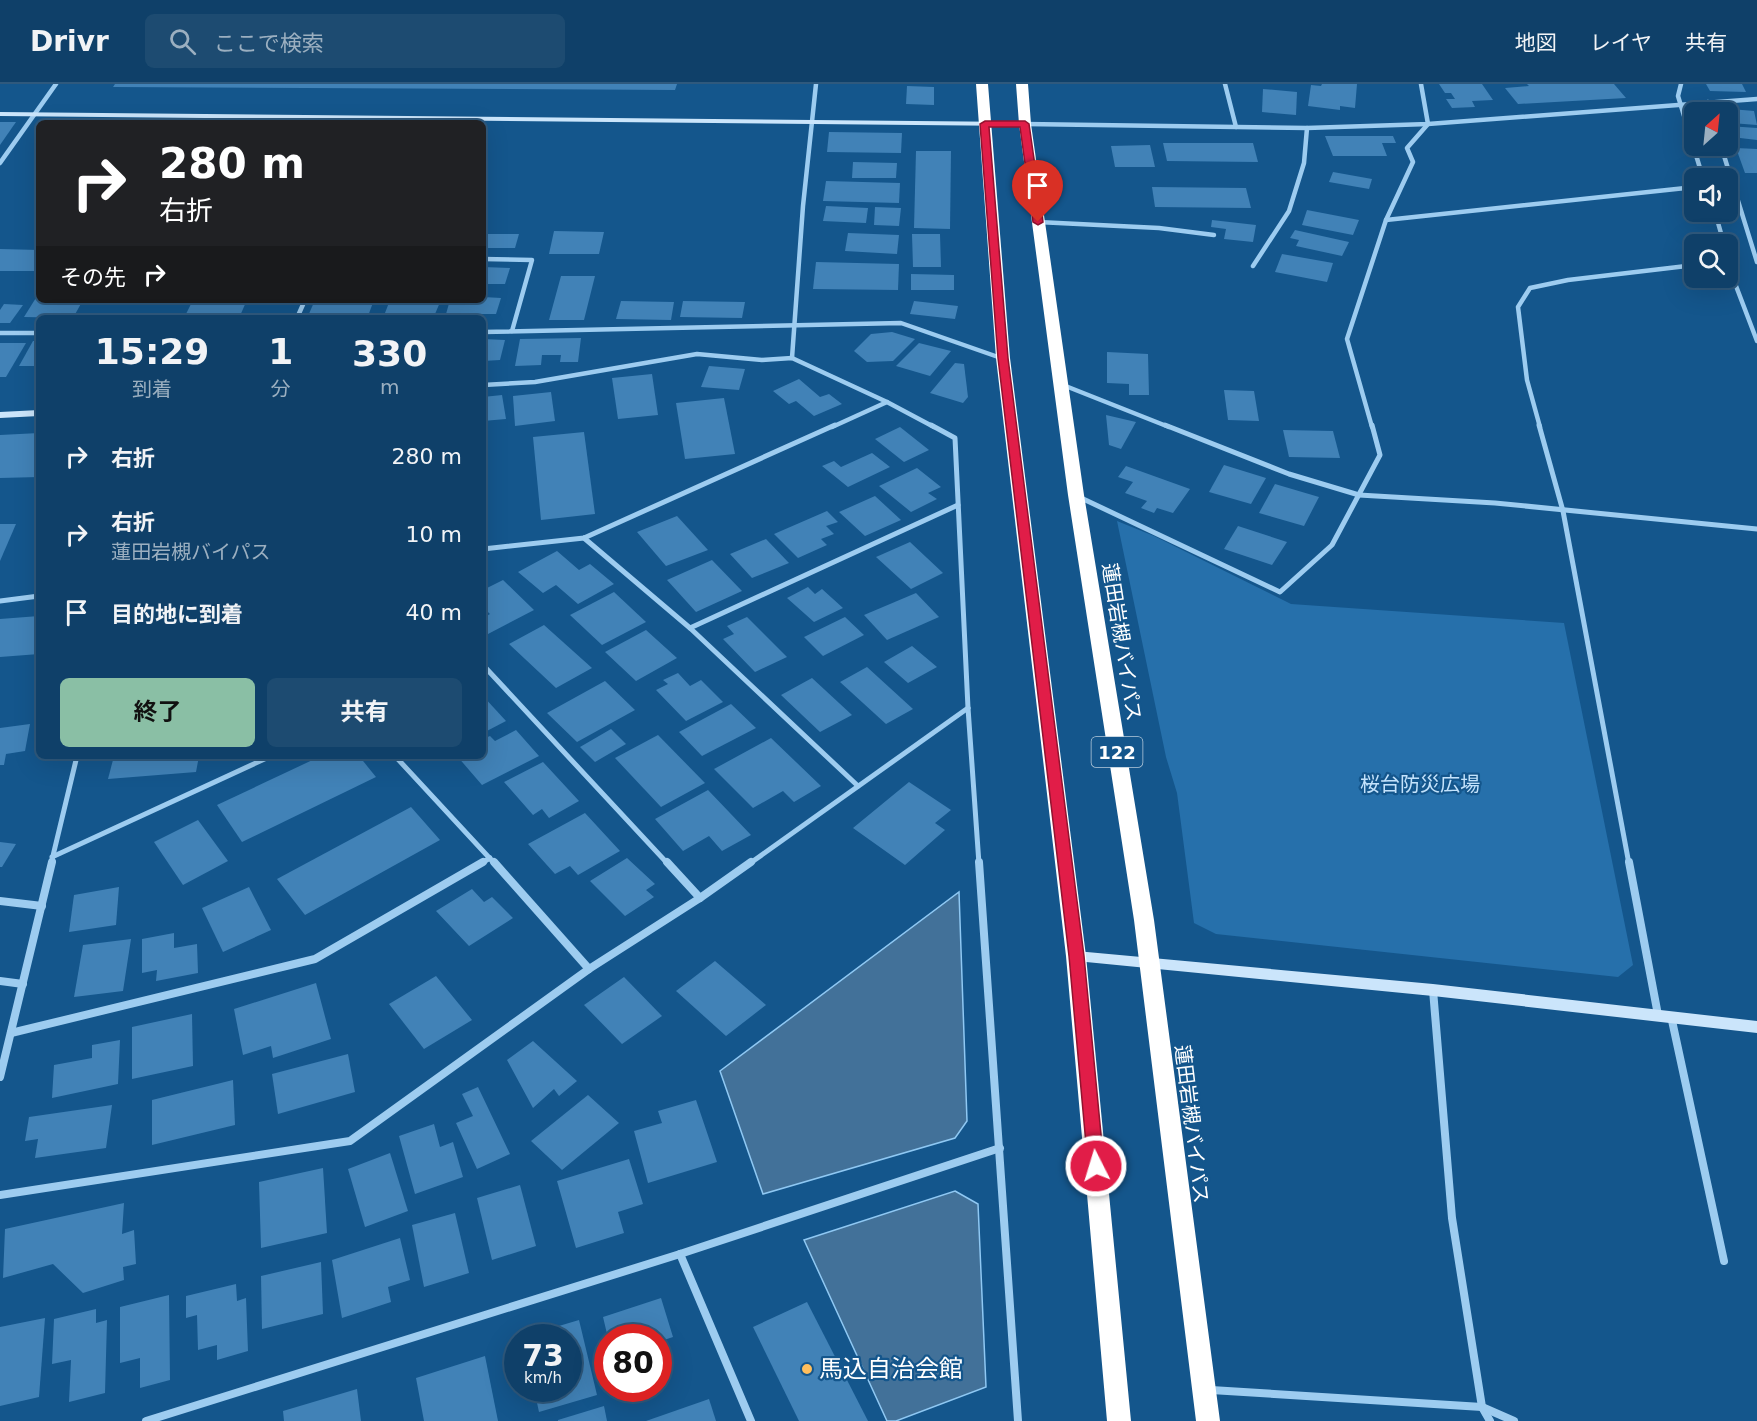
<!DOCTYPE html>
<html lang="ja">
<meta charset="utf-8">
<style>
:root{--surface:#0f4069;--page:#1d4b71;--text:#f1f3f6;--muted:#9bafc0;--line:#2f597d;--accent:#8abfa5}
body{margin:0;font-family:"DejaVu Sans","Noto Sans JP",sans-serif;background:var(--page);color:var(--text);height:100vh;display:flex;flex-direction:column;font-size:22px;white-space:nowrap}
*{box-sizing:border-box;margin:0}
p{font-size:20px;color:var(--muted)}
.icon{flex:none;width:33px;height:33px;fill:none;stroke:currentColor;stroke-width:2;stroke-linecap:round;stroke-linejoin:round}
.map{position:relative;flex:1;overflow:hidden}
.sheet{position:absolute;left:36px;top:231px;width:450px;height:444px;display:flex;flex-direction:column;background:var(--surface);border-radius:9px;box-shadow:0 6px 24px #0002,0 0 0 2px var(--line)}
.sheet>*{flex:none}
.banner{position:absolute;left:36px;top:36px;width:450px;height:183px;border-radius:9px;box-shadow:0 6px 24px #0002,0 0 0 2px var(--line);background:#202124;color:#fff;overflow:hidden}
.needle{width:39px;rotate:27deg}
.buttons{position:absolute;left:1684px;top:18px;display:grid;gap:12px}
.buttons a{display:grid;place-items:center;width:54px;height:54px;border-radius:9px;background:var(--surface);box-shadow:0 6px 24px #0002,0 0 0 2px var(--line);font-size:30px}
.speed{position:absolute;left:504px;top:1240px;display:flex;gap:12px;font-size:30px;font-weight:700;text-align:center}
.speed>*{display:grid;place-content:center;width:78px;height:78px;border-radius:50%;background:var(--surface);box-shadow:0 6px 24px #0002,0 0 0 2px var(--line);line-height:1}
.speed small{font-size:15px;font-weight:400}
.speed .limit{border:9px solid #d22;background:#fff;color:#111}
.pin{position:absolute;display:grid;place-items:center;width:51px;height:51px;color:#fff;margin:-62px -26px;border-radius:50% 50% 50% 0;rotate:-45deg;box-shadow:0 0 6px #0007}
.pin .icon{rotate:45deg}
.me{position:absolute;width:66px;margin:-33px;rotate:355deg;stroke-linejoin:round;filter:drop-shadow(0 0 4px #0008)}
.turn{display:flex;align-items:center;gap:21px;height:126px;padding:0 24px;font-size:27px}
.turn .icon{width:78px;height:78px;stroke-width:2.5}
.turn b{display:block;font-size:42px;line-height:51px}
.then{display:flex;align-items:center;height:57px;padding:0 24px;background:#0003;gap:12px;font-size:22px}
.eta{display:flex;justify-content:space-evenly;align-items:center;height:102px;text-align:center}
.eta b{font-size:36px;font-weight:700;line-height:42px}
.cta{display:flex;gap:12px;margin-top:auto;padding:12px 24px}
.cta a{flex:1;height:69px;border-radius:9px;background:var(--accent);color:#111;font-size:24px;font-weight:700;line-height:69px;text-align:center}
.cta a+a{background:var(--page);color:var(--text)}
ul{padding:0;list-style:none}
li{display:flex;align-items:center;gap:18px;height:78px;padding:0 24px}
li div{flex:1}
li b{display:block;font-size:22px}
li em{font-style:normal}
header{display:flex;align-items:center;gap:36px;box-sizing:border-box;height:84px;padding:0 30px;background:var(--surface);border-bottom:2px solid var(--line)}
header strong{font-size:28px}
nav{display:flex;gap:33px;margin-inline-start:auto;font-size:21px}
.search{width:420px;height:54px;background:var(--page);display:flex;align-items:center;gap:15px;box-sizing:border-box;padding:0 21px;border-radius:9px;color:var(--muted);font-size:22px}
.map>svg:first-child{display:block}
.green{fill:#2670ab}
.water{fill:#427199;stroke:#8fc8f3;stroke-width:1.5}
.building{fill:#4182b7}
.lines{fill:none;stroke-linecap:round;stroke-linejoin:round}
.street-far2{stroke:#9dccf0;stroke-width:4.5}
.street-far1{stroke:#9dccf0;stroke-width:5}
.street{stroke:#9dccf0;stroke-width:8}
.secondary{fill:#cbe5fb;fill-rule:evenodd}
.highway{fill:#fff;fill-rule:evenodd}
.route{fill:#e11d48;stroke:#92132f;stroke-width:1.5}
.poi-dot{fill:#ffbe5c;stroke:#14568c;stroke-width:2}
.labels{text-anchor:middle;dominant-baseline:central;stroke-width:4.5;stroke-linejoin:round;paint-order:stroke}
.shield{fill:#14568c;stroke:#b8ccdc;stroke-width:1.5}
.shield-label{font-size:18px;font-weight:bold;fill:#fff}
.street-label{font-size:20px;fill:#fff;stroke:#14568c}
.park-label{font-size:20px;fill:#c4e3fc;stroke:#14568c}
.near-poi-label{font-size:24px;fill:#fff;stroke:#14568c;text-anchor:start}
</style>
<header>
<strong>Drivr</strong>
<div class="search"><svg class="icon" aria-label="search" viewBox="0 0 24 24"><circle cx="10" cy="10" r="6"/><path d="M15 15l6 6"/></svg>ここで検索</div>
<nav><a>地図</a><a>レイヤ</a><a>共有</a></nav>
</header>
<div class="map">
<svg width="1757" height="1337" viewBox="0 0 1757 1337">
<rect width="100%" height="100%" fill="#14568c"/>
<path class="green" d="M1117,437L1154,452L1291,520L1564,539L1633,881L1618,893L1216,850L1194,839L1177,709L1166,673Z"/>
<g class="water">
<path d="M959,808L967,1037L955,1054L763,1110L720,987Z"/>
<path d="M955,1107L978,1120L986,1303L896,1337H887L804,1156Z"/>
</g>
<g class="building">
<path d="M115,0H677L675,6L113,3Z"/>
<path d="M1322,0H1357L1355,24L1340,22V26L1308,22L1311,1L1321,2Z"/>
<path d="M1439,0H1482L1493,16L1472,17L1475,23L1452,24L1446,15H1455L1451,9H1445Z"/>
<path d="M1527,0H1614L1626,14L1518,20L1505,4L1529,2Z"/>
<path d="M1706,0H1742L1746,8L1710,7Z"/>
<path d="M907,2L934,3V21L906,20Z"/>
<path d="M1263,5L1297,8L1296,31L1262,28Z"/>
<path d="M1719,24L1754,27L1757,41L1731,39L1728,28H1720Z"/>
<path d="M0,38H16L0,61Z"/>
<path d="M1728,42L1757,44V56L1740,54L1739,51H1730Z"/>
<path d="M829,48L902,49L901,69L827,68Z"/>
<path d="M1325,52H1393L1396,59H1382L1387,72H1333Z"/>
<path d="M1163,59H1253L1258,78L1167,77Z"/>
<path d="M1150,61L1155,83H1115L1111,62Z"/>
<path d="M1736,64L1757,65V89H1745Z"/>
<path d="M916,67H951L950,145L914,144Z"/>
<path d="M853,78L897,79L896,94H852Z"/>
<path d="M1333,88L1372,95L1369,105L1329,98Z"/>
<path d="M826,97L900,99L899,119L823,117Z"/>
<path d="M1152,103L1246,104L1251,124L1155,123Z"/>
<path d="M826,122L868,124L866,139L823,137Z"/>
<path d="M875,123L901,124L899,142L874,141Z"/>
<path d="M1307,126L1359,136L1353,151L1302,141Z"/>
<path d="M1212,136L1256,141L1253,158L1224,155L1226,145L1211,143Z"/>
<path d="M1295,146L1349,158L1342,172L1296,162L1299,156L1290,154Z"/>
<path d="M554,147L604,148L599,170H549Z"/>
<path d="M848,149L899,151L897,170L845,167Z"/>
<path d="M483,150H519L515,164H483Z"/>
<path d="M912,150H940L941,183H913Z"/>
<path d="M0,165L39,166V183L36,187H0Z"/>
<path d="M1282,170L1333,179L1327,198L1275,188Z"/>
<path d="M816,178L899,180L898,206L813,205Z"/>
<path d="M483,183L510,184L505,200H483Z"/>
<path d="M911,190L954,191V206H911Z"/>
<path d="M561,192H595L584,236H549Z"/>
<path d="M39,209V216H83L73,234L24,233Z"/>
<path d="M483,213L501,214L496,230H446L450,216H483Z"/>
<path d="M193,216H247L239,234H184Z"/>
<path d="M315,216H374L368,232H308Z"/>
<path d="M390,216H441L435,230L385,229Z"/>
<path d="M621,217L674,218L671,236L616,235Z"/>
<path d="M683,217L745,218L742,234L680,233Z"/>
<path d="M914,217L958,222L955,235L910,230Z"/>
<path d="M4,220L23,221L10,239H0V226Z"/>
<path d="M892,248L915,255L893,277L867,278L854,267L871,250Z"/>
<path d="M581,254L578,278H560L561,271H542L541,281L515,282L520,255Z"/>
<path d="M483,255L505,256L500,276L483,277Z"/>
<path d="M33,257H39V282H19Z"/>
<path d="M0,259H26L6,293H0Z"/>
<path d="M919,259L951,267L930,292L896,282Z"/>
<path d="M1107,268L1148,270L1149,311H1129V300L1107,299Z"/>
<path d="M955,279L964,280L968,313L963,319L930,309Z"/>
<path d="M709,282L745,285L739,306L701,303Z"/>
<path d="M652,290L658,331L618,335L612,294Z"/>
<path d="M799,295L820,313L829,310L842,320L814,332L796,317L789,320L773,307Z"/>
<path d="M1224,306L1254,307L1259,337L1228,336Z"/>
<path d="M551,308L555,337L515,342L513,312Z"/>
<path d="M502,311L506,335L483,337V313Z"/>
<path d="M724,314L735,370L685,375L676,319Z"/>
<path d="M1106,331L1136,338L1121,365L1109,361Z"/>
<path d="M900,343L929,366L904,378L875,355Z"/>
<path d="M1283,346L1333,347L1340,374L1289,373Z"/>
<path d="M584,348L595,430L541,436L533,353Z"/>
<path d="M39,349V393L0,394V351Z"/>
<path d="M872,369L890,383L848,403L822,382L834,377L841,383Z"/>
<path d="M1224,381L1266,394L1251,420L1209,408Z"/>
<path d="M1126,382L1190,405L1173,429L1157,424L1154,429L1141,424L1147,417L1125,409L1133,398L1118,393Z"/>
<path d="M917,384L941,403L928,409L937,415L911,428L879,402Z"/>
<path d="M1275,400L1319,413L1304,442L1259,429Z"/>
<path d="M875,412L901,436L865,452L839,428Z"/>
<path d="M827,427L838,438L826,442L834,450L821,455L827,461L798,474L774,450Z"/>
<path d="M677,432L708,466L666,482L637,448Z"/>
<path d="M0,440H16L0,477Z"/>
<path d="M1238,442L1287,458L1272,481L1224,465Z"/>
<path d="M766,455L789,479L752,494L730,470Z"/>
<path d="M910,458L943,489L911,505L876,473Z"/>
<path d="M557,467L579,486L590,480L614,500L578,520L556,501L543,509L518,488Z"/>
<path d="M712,476L742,507L696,528L667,496Z"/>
<path d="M503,496L534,526L488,550L483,545V534L490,530L483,523V506Z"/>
<path d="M808,503L815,510L822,505L843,524L814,538L787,514Z"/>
<path d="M614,508L646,538L602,561L570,531Z"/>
<path d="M916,509L939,533L887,556L864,531Z"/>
<path d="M39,532V570L0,573V535Z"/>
<path d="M747,533L787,573L755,588L723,555L734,550L727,542Z"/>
<path d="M845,533L864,551L823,572L804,553Z"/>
<path d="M544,541L592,584L556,604L509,560Z"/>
<path d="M646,546L677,574L636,597L605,568Z"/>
<path d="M912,562L937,583L908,599L884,578Z"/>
<path d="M867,583L913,625L886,640L840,598Z"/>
<path d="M678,589L690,602L701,596L723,618L686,637L656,606L668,600L663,596Z"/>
<path d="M812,594L852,631L820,648L781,611Z"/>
<path d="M605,597L635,626L577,658L547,629Z"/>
<path d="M483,612L506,637L483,649Z"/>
<path d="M731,620L756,644L702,672L679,648Z"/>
<path d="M30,640L25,667L6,670L4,681H0V644Z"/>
<path d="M611,645L626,660L595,678L580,663Z"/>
<path d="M516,646L539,672L482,701L457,672H483V655L490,652L495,657Z"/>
<path d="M658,651L705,699L661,723L615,674Z"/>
<path d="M771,654L821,702L794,718L783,707L753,724L714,685Z"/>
<path d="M114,672H199L196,688L108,695Z"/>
<path d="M321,672H359L376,693L242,758L217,721Z"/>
<path d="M543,678L579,717L549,734L542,725L533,731L504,698Z"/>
<path d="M909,698L951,726L935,739L945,746L905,781L853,744Z"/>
<path d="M708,706L751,751L722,767L709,752L683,767L655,735Z"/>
<path d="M411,723L440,756L305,831L277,795Z"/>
<path d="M585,729L620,767L578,791L570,782L555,790L528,760Z"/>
<path d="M198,736L228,777L183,801L154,758Z"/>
<path d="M0,758L16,760L2,783H0Z"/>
<path d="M627,774L655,800L646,806L654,813L625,832L590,797Z"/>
<path d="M119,803L116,841L69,848L74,811Z"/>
<path d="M249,803L271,846L223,868L202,824Z"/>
<path d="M472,805L484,818L492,813L513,834L469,862L436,827Z"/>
<path d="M174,849V864L197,860L198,889L156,897L157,886L142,889V855Z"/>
<path d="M131,855L123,907L74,913L83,861Z"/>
<path d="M715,877L766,921L726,952L676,907Z"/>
<path d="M436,892L472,936L424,965L389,920Z"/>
<path d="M624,893L662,932L622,960L584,921Z"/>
<path d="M316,899L331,955L273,974L271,962L243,971L234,925Z"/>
<path d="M192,930L193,982L132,995V943Z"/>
<path d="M120,956L118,1000L52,1014L54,981L92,974V961Z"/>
<path d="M533,957L577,997L559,1012L554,1005L533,1024L507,976Z"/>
<path d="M348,970L355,1008L278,1030L272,990Z"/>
<path d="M233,996L235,1041L152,1061V1016Z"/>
<path d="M478,1003L510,1070L477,1085L456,1039L473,1032L462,1010Z"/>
<path d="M588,1011L619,1039L562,1086L531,1057Z"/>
<path d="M696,1016L717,1078L648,1099L634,1047L662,1039L658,1027Z"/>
<path d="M112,1021L106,1064L35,1074L38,1055L25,1057L29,1033Z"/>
<path d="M434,1040L440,1063L453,1058L463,1093L415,1110L399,1052Z"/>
<path d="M390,1069L408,1127L365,1143L348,1085Z"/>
<path d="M629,1075L643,1120L618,1128L624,1149L576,1164L557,1097Z"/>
<path d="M323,1084L327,1149L261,1164L259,1098Z"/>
<path d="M520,1101L536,1162L492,1176L477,1114Z"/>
<path d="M124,1119L122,1150L134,1146L136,1180L123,1183L124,1196L83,1209L53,1180L3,1194L5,1145Z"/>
<path d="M455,1129L469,1189L424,1203L412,1141Z"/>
<path d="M400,1154L410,1196L388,1203L391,1218L342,1234L332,1176Z"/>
<path d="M321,1178L323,1230L262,1245L261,1192Z"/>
<path d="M236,1200L237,1217L246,1214L248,1267L217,1276V1261L198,1266L197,1231L186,1234V1212Z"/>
<path d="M169,1211L170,1296L140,1304V1274L120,1279V1223Z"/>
<path d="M661,1214L673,1253L658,1258V1254H608L603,1233Z"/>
<path d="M807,1218L868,1337H799L753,1243Z"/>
<path d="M96,1225V1239L107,1236L105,1309L69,1318L71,1276L52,1280L54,1235Z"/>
<path d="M45,1234L39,1313L0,1322V1243Z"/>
<path d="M579,1236L597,1311L539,1328L534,1305H568V1254L522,1253Z"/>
<path d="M485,1272L498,1337H424L416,1294Z"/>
<path d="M357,1305L361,1337H284L283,1327Z"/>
<path d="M709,1315L716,1337H646Z"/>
<path d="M604,1322L607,1337H558V1336Z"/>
</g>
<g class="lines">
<g class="street-far2">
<path d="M1225,0L1236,43"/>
<path d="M1681,0L1678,12L1703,94"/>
<path d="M1708,18L1711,28"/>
<path d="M1025,40L1307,44L1428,40L1757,15"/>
<path d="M1721,62L1757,178"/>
<path d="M0,79L56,0"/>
<path d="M1715,128L1724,160"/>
<path d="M1386,136L1695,103"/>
<path d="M1038,138L1159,144L1214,151"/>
<path d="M483,175L532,176L512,247"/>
<path d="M1728,181L1757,257"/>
<path d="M1253,182L1289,127L1304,79L1307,44"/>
<path d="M297,234L305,216"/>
<path d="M483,248L901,239L1001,274"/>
<path d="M0,249H39"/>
<path d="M792,274L803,122L816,0"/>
<path d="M483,301L535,298L697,270L762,276L792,274L887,318L934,343"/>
<path d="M1063,301L1169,343"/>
<path d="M832,343L887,318"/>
<path d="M1372,343L1347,255L1386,136L1413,78L1407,64L1428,40L1421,0"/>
<path d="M1540,343L1527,296L1518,223L1530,204L1568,196L1695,181"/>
</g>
<g class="street-far1">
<path d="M931,341L955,354L968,624L979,780"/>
<path d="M1165,341L1289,390L1359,411L1495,419L1757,445"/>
<path d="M1539,341L1563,427L1629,780"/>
<path d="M1079,413L1280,508L1332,461L1380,371L1372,341"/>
<path d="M584,454L690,544L858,702"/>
<path d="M483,465L584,454L835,341"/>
<path d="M0,517L39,512"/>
<path d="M690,544L958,421"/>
<path d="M483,581L668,780"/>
<path d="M395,672L495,780"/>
<path d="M52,773L271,672"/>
<path d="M51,780L77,672"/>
<path d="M480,780L490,774"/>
<path d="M749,780L968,624"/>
</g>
<g class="street">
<path d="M494,778L589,885"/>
<path d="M667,778L700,814"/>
<path d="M979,778L1018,1337"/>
<path d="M1629,778L1658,931"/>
<path d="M0,817L42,822"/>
<path d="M0,897L23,900"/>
<path d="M1433,906L1452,1134L1482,1323L1490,1337"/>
<path d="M1671,932L1724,1177"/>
<path d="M11,949L315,875L483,778"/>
<path d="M0,993L52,778"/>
<path d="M0,1111L350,1057L589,885L700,814L751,778"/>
<path d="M680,1170L751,1337"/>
<path d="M1211,1306L1482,1323L1514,1337"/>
<path d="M146,1337L680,1170L1000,1064"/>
</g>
<g class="secondary">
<path d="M0,28L1025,38L1029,40L1025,42L0,32Z"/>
<path d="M39,326V332L0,334V328Z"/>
<path d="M1076,867L1433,900L1757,937V949L1433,912L1076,877L1071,876L1069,872L1071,868Z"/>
</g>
<g class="highway">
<path d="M976,0H988L1010,274L1086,872L1131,1337H1107L1066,872L996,274Z"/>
<path d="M1016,0H1028L1031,40L1084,411L1154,836L1220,1337H1196L1134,836L1068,411L1019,40Z"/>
</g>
</g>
<path class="route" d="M985,37H1025L1029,40L1043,138L1038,141L1033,138L1020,43H989L1008,274L1084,872L1104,1082L1102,1087L1096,1089L1090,1087L1088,1082L1069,872L998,274L980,40Z"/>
<circle class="poi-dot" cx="807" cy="1285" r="6"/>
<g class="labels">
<rect class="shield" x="1091.5" y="653" width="51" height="30" rx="4.5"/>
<g class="shield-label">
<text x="1117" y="668">122</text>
</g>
<g class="street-label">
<text transform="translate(1122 558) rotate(81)">蓮田岩槻バイパス</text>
<text transform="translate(1192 1040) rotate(83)">蓮田岩槻バイパス</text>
</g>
<g class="park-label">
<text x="1420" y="700">桜台防災広場</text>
</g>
<g class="near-poi-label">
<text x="819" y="1285">馬込自治会館</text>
</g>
</g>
</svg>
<div class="buttons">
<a><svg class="needle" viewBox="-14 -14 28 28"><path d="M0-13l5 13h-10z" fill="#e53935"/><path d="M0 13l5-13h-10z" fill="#9bafc0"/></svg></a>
<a><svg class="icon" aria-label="sound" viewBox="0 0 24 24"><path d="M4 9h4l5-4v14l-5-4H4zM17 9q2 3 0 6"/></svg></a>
<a><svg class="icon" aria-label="search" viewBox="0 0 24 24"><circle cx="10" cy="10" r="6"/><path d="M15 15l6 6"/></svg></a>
</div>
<div class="speed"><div>73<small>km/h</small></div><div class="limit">80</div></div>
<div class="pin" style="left:1038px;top:138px;background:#d93025"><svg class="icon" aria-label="arrive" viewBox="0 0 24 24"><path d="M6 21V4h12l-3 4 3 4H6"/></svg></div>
<svg class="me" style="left:1096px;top:1082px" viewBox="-20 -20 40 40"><circle r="17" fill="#e11d48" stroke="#fff" stroke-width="3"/><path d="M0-11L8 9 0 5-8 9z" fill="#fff"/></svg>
<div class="banner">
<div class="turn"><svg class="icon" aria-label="right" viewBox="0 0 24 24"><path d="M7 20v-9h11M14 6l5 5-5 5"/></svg><div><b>280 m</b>右折</div></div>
<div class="then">その先<svg class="icon" aria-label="right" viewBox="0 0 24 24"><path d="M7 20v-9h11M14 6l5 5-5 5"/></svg></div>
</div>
<section class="sheet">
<div class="eta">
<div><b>15:29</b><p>到着</p></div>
<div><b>1</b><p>分</p></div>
<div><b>330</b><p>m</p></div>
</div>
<ul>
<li><svg class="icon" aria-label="right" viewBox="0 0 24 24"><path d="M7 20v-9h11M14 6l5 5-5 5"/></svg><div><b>右折</b></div><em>280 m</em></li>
<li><svg class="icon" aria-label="right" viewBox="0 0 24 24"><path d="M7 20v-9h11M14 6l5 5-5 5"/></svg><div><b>右折</b><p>蓮田岩槻バイパス</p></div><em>10 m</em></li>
<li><svg class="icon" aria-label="arrive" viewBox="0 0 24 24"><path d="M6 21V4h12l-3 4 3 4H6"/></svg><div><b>目的地に到着</b></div><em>40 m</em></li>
</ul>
<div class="cta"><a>終了</a><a>共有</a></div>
</section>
</div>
